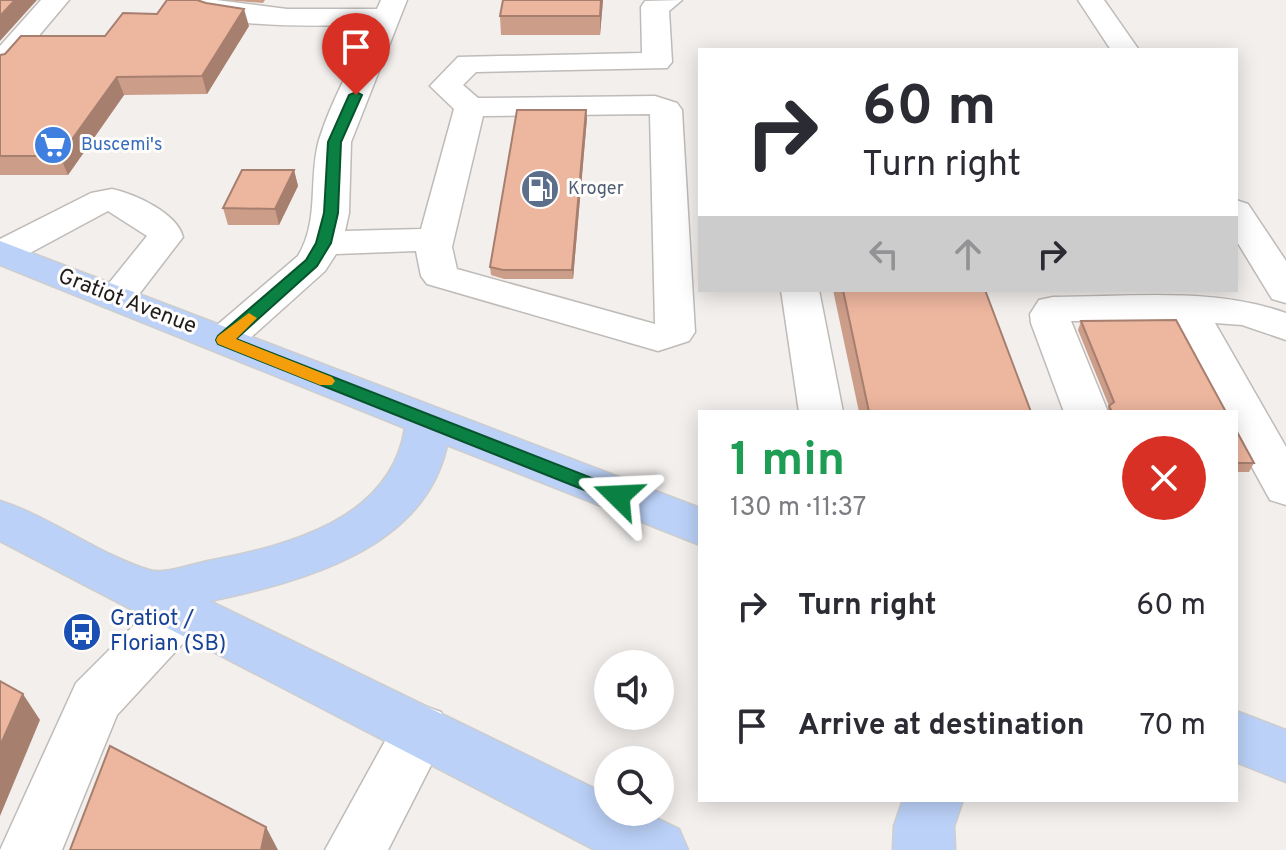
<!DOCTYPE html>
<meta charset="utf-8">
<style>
:root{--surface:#fff;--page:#f2f2f3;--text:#2b2b33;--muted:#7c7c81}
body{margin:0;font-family:Overpass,sans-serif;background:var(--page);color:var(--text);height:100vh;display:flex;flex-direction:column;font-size:30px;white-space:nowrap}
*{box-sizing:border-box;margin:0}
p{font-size:26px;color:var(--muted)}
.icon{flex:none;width:44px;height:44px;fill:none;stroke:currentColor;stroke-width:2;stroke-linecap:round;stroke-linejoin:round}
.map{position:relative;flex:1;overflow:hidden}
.panel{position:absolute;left:698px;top:410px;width:540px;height:392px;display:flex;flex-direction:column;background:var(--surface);border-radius:0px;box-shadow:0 4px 20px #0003}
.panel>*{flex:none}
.banner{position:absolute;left:698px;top:48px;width:540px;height:244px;border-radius:0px;box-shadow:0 4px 20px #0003;background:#fff;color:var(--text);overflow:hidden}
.fabs{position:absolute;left:594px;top:650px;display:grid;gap:16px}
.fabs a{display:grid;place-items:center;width:80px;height:80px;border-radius:50%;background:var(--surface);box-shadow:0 4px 20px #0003;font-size:40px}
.pin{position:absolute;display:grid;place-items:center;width:68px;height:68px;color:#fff;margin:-82px -34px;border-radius:50% 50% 50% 0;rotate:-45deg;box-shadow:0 0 8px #0007}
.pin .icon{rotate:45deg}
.me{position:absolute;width:88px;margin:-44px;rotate:291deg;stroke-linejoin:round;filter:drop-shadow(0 0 6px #0008)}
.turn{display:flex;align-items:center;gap:28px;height:168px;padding:0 32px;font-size:36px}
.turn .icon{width:104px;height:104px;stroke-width:2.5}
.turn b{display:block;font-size:56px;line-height:68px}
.lanes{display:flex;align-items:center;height:76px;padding:0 32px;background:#0003;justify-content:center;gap:40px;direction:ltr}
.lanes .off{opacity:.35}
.round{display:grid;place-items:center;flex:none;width:84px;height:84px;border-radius:42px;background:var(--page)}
.headline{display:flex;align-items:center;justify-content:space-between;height:136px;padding:0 32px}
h1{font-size:48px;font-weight:700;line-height:60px;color:#1e9e55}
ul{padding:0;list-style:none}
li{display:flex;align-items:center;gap:24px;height:120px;padding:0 32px}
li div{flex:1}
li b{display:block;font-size:30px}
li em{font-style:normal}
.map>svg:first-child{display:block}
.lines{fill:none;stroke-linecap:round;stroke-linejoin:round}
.minor-casing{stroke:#bebbb9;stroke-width:3}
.major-casing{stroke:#cdcdcd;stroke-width:3}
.minor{fill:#fff;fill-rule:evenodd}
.major{fill:#bbd1f8;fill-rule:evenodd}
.wall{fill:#cc9d89}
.shaded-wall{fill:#a67f6f}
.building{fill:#edb69f;stroke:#a67f6f;stroke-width:2}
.route{fill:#0b8043;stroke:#07532c;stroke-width:2}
.slow{fill:#f59e0b}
.labels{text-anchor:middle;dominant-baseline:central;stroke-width:6;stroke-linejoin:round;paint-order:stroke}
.far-shop-label{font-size:18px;fill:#366cbe;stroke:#fffdfb;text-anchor:start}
.far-service-label{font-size:18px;fill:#4e5e75;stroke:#fffdfb;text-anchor:start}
.street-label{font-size:22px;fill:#1d1c1b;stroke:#fffdfb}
.transit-label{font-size:22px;fill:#164399;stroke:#fffdfb;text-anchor:start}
</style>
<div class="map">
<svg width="1286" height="850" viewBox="0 0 1286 850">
<rect width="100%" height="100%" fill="#f2efed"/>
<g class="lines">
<defs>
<g id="minor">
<path d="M41,0H69L10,70L0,73V46Z"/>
<path d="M178,0H216L287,9H377L381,0H407L351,142L349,213L345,231L421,229L454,109L430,86L458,57L642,53L641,7L645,1L682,0L669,11L672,62L667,68L476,72L463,85L478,98L655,96L677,103L682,110L695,332L689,341L658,351L427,284L421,276L416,251L336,254L325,271L238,349L224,353L210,349L204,340L210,331L298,256C320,219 308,179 319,140C331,101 353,63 370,25C332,25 199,32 178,0ZM650,114L655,324L457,269L452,247L483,116Z"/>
<path d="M1078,0H1104L1139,50H1111Z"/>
<path d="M112,189C135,194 177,213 183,237L130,306L116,310L102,306L97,298L147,236L108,211L15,261L0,264V239L91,193Z"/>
<path d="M1236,200L1248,204L1286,261V303L1272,299L1236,240Z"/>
<path d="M781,290H819L843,412H799Z"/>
<path d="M1053,297C1130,297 1213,287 1286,313V340L1242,325L1215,323L1286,447V505L1270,500L1236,438V412H1222L1174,321H1071L1108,412H1064L1031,323L1030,314L1039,300Z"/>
<path d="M182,589L200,595L208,610L200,625L117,715L62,850H0L76,683L164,595Z"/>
<path d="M421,705L441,712L449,730L388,850H325L401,712Z"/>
</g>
<g id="major">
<path d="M0,241L700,508V545L447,445C425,550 300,582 210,601L608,795V812H644L679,829L688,850H595L0,541V501C51,517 99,555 149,570C164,575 192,564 208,561C287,546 391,520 405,428L0,265Z"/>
<path d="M1236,711L1286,730V782L1236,762Z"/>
<path d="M903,800H963L954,826L955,850H893L894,826Z"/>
</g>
</defs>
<use href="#minor" class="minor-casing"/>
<use href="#major" class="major-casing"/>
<use href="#minor" class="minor"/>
<use href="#major" class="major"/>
</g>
<g class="wall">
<path d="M225,0H265L263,3Z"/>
<path d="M503,0H603L600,35H501L500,16Z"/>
<path d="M249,26L207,94L124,95L68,175H0V55L105,36Z"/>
<path d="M587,118L573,279H504L491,275L490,267Z"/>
<path d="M294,170L298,186L279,225H228L223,208Z"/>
<path d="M833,290H985L1031,412H859Z"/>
<path d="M1081,321L1226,412H1107L1109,406L1078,330Z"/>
<path d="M1236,430L1254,463L1249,472H1236Z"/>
</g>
<g class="shaded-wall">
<path d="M15,0H37L0,41V16Z"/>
<path d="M601,0H603L600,35V16Z"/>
<path d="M244,9L249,26L207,94L202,76Z"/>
<path d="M117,77L124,95L68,175L60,156Z"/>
<path d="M586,110L587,118L573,279L572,270Z"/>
<path d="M294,170L298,186L279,225L275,209Z"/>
<path d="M23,694L40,720L0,816V746Z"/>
<path d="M266,827L278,850H261Z"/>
</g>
<g class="building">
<path d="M0,0H15L0,16Z"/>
<path d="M167,0H197L206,3L244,9L202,76L117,77L60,156H0V55L5,54L21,36H105L123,13L157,14Z"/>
<path d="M503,0H601L600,16H500Z"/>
<path d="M517,110H586L572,270H503L490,267Z"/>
<path d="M242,170H294L275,209L223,208Z"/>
<path d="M843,290H985L1031,412H869Z"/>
<path d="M1176,320L1226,412H1112L1109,406L1114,402L1081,321Z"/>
<path d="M1236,430L1254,463H1236Z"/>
<path d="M0,681L23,694L0,746Z"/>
<path d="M110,746L266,827L261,850H70Z"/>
</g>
<path class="route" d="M356,92L362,95L341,142L338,213L331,243L317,266L236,339L625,491L628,496L625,501H612L218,344L216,340L218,336L306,260L316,243L324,213L328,142L349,95Z"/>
<path class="slow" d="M249,313L257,318L236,339L332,377L335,381L332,385H320L218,344L216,340L218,336Z"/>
<defs>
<symbol id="supermarket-disc" viewBox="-11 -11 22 22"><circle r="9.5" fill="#3f7fe0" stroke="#fffdfb"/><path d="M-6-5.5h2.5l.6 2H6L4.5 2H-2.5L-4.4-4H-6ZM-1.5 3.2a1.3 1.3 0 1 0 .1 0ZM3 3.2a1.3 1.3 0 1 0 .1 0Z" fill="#fff"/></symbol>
<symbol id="fuel-disc" viewBox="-11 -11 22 22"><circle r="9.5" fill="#5c6f8a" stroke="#fffdfb"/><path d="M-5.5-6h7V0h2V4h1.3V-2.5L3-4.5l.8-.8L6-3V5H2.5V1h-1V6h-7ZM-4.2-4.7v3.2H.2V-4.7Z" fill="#fff"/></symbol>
<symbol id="bus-disc" viewBox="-11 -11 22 22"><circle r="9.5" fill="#1a4fb4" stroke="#fffdfb"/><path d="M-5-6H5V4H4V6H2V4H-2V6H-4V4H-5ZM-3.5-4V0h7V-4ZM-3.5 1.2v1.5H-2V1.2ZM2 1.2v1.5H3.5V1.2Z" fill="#fff"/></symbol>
</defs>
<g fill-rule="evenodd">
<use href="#supermarket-disc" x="31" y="123" width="44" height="44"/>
<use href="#fuel-disc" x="518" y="167" width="44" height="44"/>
<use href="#bus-disc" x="60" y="610" width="44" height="44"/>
</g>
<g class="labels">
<g class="far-shop-label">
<text x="81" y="145">Buscemi's</text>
</g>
<g class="far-service-label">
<text x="568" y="189">Kroger</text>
</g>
<g class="street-label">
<text transform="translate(127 302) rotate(21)">Gratiot Avenue</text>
</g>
<g class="transit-label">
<text x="110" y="619">Gratiot /<tspan x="110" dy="25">Florian (SB)</tspan></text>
</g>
</g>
</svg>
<div class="fabs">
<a><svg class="icon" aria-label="sound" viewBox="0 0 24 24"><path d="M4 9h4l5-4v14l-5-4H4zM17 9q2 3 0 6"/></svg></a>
<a><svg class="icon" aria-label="search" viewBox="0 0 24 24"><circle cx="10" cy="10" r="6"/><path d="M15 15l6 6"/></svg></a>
</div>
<div class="pin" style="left:356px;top:95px;background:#d93025"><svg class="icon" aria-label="arrive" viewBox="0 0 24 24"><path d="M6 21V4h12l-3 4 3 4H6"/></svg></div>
<svg class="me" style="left:618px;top:496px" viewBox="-20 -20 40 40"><path d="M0-17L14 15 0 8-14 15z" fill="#0b8043" stroke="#fff" stroke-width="4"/></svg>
<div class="banner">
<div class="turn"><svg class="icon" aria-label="right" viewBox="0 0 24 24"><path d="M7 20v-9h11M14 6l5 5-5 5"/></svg><div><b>60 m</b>Turn right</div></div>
<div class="lanes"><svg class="icon off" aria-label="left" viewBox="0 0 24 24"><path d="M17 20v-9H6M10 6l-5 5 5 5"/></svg><svg class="icon off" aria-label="ahead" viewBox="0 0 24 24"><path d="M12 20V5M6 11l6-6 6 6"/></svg><svg class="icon" aria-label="right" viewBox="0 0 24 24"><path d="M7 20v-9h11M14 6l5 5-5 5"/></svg></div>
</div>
<section class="panel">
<div class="headline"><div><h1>1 min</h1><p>130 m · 11:37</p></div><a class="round" style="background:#d93025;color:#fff"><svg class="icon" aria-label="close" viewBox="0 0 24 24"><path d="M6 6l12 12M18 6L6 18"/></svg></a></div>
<ul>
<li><svg class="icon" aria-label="right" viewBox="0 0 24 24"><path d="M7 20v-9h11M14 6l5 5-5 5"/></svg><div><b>Turn right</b></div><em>60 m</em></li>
<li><svg class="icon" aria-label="arrive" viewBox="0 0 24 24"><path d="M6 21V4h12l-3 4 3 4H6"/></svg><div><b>Arrive at destination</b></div><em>70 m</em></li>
</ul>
</section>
</div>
